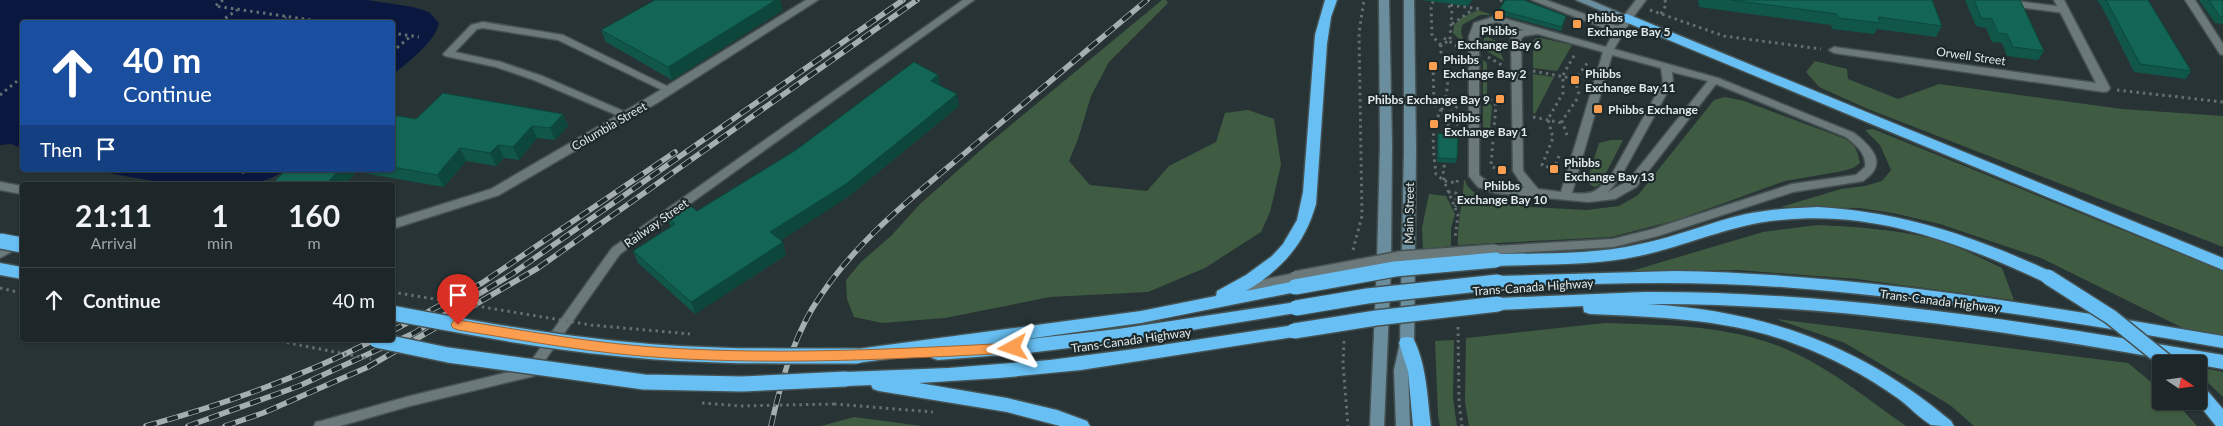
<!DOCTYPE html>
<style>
:root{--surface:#1d2628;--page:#2a3234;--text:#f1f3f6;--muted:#a0a5a8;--line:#3b4345}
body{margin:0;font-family:Lato,sans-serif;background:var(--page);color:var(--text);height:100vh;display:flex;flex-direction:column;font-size:19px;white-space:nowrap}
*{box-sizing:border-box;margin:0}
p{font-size:16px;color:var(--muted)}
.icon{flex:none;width:28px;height:28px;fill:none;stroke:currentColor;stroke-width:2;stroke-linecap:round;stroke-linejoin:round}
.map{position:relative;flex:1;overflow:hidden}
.drawer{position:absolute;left:20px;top:182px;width:375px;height:160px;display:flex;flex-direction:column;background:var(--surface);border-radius:5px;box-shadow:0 1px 4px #0004,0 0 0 1px var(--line)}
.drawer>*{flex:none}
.top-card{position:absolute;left:20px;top:20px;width:375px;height:152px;border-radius:5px;box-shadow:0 1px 4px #0004,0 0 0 1px var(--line);background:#1a4fa0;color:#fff;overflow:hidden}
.needle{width:32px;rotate:103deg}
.buttons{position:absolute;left:2152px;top:355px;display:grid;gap:10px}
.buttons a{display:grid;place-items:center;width:55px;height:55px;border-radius:5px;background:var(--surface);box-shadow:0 1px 4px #0004,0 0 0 1px var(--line);font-size:25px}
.pin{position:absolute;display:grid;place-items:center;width:42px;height:42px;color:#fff;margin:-51px -21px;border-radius:50% 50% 50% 0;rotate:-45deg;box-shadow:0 0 5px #0007}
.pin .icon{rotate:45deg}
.me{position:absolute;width:55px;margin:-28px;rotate:265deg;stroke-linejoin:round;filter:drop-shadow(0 0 4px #0008)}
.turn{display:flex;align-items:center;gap:18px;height:105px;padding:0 20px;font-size:22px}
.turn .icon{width:65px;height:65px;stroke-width:2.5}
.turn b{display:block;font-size:35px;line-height:42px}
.then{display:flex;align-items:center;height:48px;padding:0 20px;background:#0003;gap:10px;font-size:19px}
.eta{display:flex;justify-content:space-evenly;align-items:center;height:85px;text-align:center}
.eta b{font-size:30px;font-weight:700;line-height:35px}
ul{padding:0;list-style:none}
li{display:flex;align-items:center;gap:15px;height:65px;padding:0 20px;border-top:1px solid var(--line)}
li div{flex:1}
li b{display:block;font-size:19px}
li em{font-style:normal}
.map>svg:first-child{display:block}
.green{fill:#3f5c42}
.water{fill:#0a1840}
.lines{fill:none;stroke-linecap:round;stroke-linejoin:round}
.service-casing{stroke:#465152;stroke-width:3}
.minor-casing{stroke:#465152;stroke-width:3}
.secondary-casing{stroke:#465152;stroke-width:3}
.motorway-casing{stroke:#465152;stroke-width:3}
.path{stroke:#646f70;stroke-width:3;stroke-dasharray:2.5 4;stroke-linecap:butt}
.service{fill:#6b797a;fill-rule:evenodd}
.minor{fill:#6b797a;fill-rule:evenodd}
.secondary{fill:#6a8e9e;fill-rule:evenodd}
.motorway{fill:#67bff3;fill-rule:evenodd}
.rail-casing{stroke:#a6afb0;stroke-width:5.5}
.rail{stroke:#1d292b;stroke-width:4;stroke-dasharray:11;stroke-linecap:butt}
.service-bridge-casing{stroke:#465152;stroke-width:14;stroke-linecap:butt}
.motorway-bridge-casing{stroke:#465152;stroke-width:18;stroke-linecap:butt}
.path-bridge{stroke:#646f70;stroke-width:3;stroke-dasharray:2.5 4;stroke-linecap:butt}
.service-bridge{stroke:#6b797a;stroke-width:11}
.motorway-bridge{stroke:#67bff3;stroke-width:15}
.wall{fill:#10574a}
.shaded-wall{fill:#0d473c}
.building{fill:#136556;stroke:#0d473c}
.route{fill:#fb9e50;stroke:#a36734}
.poi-dot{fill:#fb9e50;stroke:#1d292b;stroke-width:2}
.labels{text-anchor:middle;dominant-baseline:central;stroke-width:4.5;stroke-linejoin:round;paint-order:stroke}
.poi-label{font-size:12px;font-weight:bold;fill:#e2e9ea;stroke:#1d292b;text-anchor:start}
.street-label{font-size:12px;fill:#e2e9ea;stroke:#1d292b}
</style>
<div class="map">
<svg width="2223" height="426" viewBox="0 0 2223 426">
<rect width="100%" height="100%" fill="#273335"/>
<g class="green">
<path d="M1162,0H1166L1168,3L1109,62L1091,96L1078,139L1069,161L1090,185L1147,191L1169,166L1216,142L1225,113L1248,110L1274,119L1281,165L1270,212L1261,232L1205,268L1148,292L1050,297L945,318L882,323L854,317L847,299L846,280L861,262L891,236L920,204L982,149Z"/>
<path d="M1478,10L1492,15H1480L1462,25L1461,32L1465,45L1453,33L1454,25L1461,18Z"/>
<path d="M1488,37L1496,41L1504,61L1483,49L1484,38Z"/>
<path d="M1536,38H1541L1572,45L1557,71L1533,68V41Z"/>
<path d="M1483,60L1487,63V101L1492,106L1490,129L1483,127Z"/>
<path d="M1815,61L1847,69L1848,79L1898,99L1939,84L2122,109L2223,116V247L1868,109L1819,87L1806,72Z"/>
<path d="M1533,74L1554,77L1535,114L1533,113Z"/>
<path d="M1725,97L1744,101L1843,138C1855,144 1857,149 1860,163L1853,168L1843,171L1785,181L1677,220L1611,237L1458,245C1457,223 1463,202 1464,179L1468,187L1475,193L1482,197L1499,202L1530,207L1587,210L1619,206L1638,195L1714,100Z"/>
<path d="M1873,129L2223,271V337L2189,331L2041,258L1940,224L1893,213L1859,208L1781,207L1841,189L1865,186L1882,181L1891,170L1880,145L1865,130Z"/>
<path d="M1611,140H1623L1601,183L1596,187L1592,186L1587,181L1599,143Z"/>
<path d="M1429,194L1446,196L1455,214L1451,228V246L1423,249L1422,228Z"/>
<path d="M1818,225C1855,227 1893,229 1930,238C1955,245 1979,257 2002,268L2014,300L1857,279L1738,270L1628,272L1763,232Z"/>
<path d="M1776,319L2128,363L2161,390V401H2175L2197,426H1974L1950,405L1845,343Z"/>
<path d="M1605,323C1669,325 1736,325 1795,353C1835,372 1870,401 1906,426H1469L1465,402L1466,338Z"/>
<path d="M1454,340L1453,398L1457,426H1440L1438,415L1435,341Z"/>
<path d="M2199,367L2223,372V397L2199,374Z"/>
<path d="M854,417L922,426H821Z"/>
</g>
<g class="water">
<path d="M0,0H367L413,7L429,12L439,23C434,44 408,61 393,75L392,22H22V148L11,144L0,145Z"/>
<path d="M93,170H285C243,202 141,179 93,170Z"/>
</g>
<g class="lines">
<defs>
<g id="service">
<path d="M963,0H974L620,254L534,376L410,406L340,426H314L316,422L321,421L410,396L526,368L612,248Z"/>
<path d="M1532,0H1546L1618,26L1624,16H1630L1632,18L1614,49L1718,78L1854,133C1872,147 1889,164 1863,181L1793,192L1658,236L1613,247L1495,254L1491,253L1489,250L1491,247L1495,246L1613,239L1653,229L1792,184L1856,175L1865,167C1867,154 1856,145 1846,137L1716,84L1636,187L1615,199L1588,202L1495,193L1478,187L1469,176V36L1474,23L1496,16L1606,47L1614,32ZM1496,22L1524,30L1518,31L1511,38L1513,171L1524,188C1507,186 1492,187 1479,175V36L1481,27ZM1538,34L1603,52L1561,192L1538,189L1523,171L1521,39L1524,36ZM1612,55L1661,68L1663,82L1611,176C1596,192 1594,195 1572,193ZM1672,72L1708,81L1628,181L1608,192L1620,178L1673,82Z"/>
<path d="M1982,0H2008L2064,7L2069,10L2064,13L1987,3Z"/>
<path d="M2185,0H2195L2223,44V55L2220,54Z"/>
<path d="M483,22L563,35L675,90L674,92H666L558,40L483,28L477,29L455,52L501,62L542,76L630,114L631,116L630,118L626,119L534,80L496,67L445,56L443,54L445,52L471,25Z"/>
<path d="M20,238L22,239V246L0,258V249Z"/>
<path d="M1295,273L1299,274L1301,277L1299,280L1243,292L1239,291L1237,288L1239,285L1243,284Z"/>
</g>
<g id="minor">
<path d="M806,0H818L657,103L499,195L392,229V220L491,189L649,97Z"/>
<path d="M1636,0H1646L1631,20H1623L1622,18Z"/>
<path d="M2054,0H2064L2110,88L2108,91L2104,92L1834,53L1829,50L1834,47L2096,83Z"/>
<path d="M0,182L22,186V194L0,190Z"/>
</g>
<g id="secondary">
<path d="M1379,0H1389L1392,145L1391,264L1384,426H1370L1377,264L1380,145Z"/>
<path d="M1404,0H1414L1416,150L1414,343L1408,370L1410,426H1396L1394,370L1400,343L1404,150Z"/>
<path d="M1576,0H1590L1632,18L1631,20H1623Z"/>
</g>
<g id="motorway">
<path d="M1325,0H1337L1331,17L1327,44L1316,204C1305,244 1281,270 1246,291L1295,281L1301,283L1303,287L1301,291L1141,323L1012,341L1118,329L1296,302L1302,304L1304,308L1302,312L1118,342L1028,353L938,360L932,358L930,353L857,363L851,361L849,356L851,351L857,349L1141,311L1216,296L1217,291L1246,275L1272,256L1283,244L1297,220L1303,192L1315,35Z"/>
<path d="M1627,14L2223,258V270L1623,21L1621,18L1623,15Z"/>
<path d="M1818,207C1904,212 1976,237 2054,273L2056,277L2054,281L2048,283L2042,281C1960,243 1874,210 1781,220C1732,224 1687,246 1639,256C1592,266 1544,264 1496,266L1490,264L1488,260L1490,256L1496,254C1544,253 1593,255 1640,244C1676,237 1710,222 1746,214C1770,209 1794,208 1818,207Z"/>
<path d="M0,263L22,267V279L0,275Z"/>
<path d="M1675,271C1860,274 2041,305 2223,336V348C2077,323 1930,298 1781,287C1687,280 1592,283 1498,288L1492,286L1490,282L1492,278L1498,276Z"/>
<path d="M1644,292C1839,291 2031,322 2223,355V369C2034,336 1842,303 1648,304C1765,311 1861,345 1951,421L1954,426C1948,426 1937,426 1931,425C1919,418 1908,405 1896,397C1865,375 1831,357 1795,344C1730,319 1659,317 1590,314L1584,312L1583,306L1498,310L1492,308L1490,304L1492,300L1498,298Z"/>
<path d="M1294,325L1300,326L1302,331L1300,336L1081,370L999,378L919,383L1007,398L1057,410L1087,421L1090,426H1060L1007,412L879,391L873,389L871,385L846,386L840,384L837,379L840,374L846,372L948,368L1050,360L1142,348Z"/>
<path d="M1407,337L1413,338C1427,365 1427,397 1431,426H1413L1408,371L1399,343L1401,338Z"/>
<path d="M2199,386L2205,388L2223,409V426H2216L2196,401H2199Z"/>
</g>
</defs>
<use href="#service" class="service-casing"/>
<use href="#minor" class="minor-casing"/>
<use href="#secondary" class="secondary-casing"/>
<use href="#motorway" class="motorway-casing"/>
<g class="path">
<path d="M223,0L215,6L325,22"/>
<path d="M1445,0L1452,10L1450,40L1441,45C1439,54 1445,59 1447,68C1449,81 1447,99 1441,111L1448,117V138"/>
<path d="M1449,0V5L1481,9"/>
<path d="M1500,0L1508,3"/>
<path d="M1650,10L1724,36L1821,49"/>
<path d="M1661,14L1666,5L1665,0"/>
<path d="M220,22L237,10"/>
<path d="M280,22L286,17"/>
<path d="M1452,24L1471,11"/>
<path d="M392,33L419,37"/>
<path d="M1444,38L1460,48"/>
<path d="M1441,45L1432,36L1431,6L1433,2L1442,0"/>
<path d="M392,52L411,36"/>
<path d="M1488,57L1502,65"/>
<path d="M1444,59L1433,66L1434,103L1441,111C1429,129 1434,154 1436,174L1444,181L1457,183L1458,176"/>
<path d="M1533,71L1576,79"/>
<path d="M2117,90L2223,102"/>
<path d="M1579,94L1575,80L1588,62"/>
<path d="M0,95L22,77"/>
<path d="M1490,99L1496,105L1491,164L1492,167L1502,170V167"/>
<path d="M1457,106L1448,117L1458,125"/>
<path d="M1533,117L1562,123"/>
<path d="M1567,135L1562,121L1577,99"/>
<path d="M1559,156L1554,169L1542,165L1553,138L1548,119L1563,93V75L1575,54"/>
<path d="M1447,159L1443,169L1444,181L1458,215L1455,238"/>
<path d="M242,173L246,170"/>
<path d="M1448,192L1456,193V208"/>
<path d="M1353,250L1362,216L1359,33L1364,0"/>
<path d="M0,288L22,293"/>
<path d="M1458,327L1459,402L1462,426"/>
<path d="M1344,341L1343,364L1348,426"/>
<path d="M834,404L933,412"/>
</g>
<use href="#service" class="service"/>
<use href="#minor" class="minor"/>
<use href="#secondary" class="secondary"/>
<use href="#motorway" class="motorway"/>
<defs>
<g id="rail">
<path d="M392,331L482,283L675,152"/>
<path d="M146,426C225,404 301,377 374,340"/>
<path d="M188,426L299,386L414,333L512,274L903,0"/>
<path d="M225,426L263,413L368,367L538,268L917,0"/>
<path d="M771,426C780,386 791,345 812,309C852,243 913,197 971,148C1029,99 1088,49 1147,0"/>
</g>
</defs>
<use href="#rail" class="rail-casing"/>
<use href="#rail" class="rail"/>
<defs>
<path id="service-bridge" d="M1295,277L1400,257L1495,250"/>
<g id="motorway-bridge">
<path d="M0,241L22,245"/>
<path d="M2048,277L2111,317L2169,364"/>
<path d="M1295,287L1395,269L1496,260"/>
<path d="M1296,308L1367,296L1498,282"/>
<path d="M392,313C472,328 552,343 633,350C707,357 782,356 857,356"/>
<path d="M1294,331L1376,318L1498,304"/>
<path d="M376,340L448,355L644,382L742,384L846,379"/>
</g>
</defs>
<use href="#service-bridge" class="service-bridge-casing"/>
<use href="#motorway-bridge" class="motorway-bridge-casing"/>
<g class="path-bridge">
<path d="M392,292L591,325L690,334"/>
<path d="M274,340L371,359"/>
<path d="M702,403L739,406L834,404"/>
</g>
<use href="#service-bridge" class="service-bridge"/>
<use href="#motorway-bridge" class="motorway-bridge"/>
</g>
<g class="wall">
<path d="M1421,0H1472L1468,6Z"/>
<path d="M1698,0H1932L1942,26L1936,37L1877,29L1874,34L1832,29L1831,25L1699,7Z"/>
<path d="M1965,0H2020L2044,51L2038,60L2007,56L2002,43L1992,42L1986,28L1976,26Z"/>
<path d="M2097,0H2148L2191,71L2186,79L2134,72L2103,9Z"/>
<path d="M2199,0H2223V24L2215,23Z"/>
<path d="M783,10L672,80L606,42L601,30Z"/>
<path d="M1499,10L1566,16L1561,31L1498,14Z"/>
<path d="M938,75L940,86L959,106L849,196L780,241L786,255L695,314L638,263L633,251L671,227L667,217L697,211Z"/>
<path d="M563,114L568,126L555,140L537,138L519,160L504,158L496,166L466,161L444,187L357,172L286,170H392V115L416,119Z"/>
<path d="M1438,133L1457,159L1456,163L1437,162V137Z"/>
</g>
<g class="shaded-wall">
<path d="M776,0H780L783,10L672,80L668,67Z"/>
<path d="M938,75L940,87L931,81Z"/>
<path d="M957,94L959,106L849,196L774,245L770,232Z"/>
<path d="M563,114L568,126L555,140L550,128Z"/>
<path d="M532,126L537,138L519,160L513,147Z"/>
<path d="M498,145L504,158L496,166L490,153Z"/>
<path d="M460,148L466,161L444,187L437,175Z"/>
<path d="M339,170H356L357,172L344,185H325Z"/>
<path d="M783,242L786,255L695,314L691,302Z"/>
</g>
<g class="building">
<path d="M655,0H776L668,67L601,30Z"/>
<path d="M1505,0H1524L1566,16L1562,27L1499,10Z"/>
<path d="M1731,0H1932L1942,26L1878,17L1880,23L1838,18L1837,14Z"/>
<path d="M1974,0H2020L2044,51L2013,47L2007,34L1998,33L1992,19L1981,18Z"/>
<path d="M2106,0H2148L2191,71L2140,64Z"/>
<path d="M2209,0H2223V17H2220Z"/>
<path d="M914,62L938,75L931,81L957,94L846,184L770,232L783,242L691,302L633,251L675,224L667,217L688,204L697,211L796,150Z"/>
<path d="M443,93L563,114L550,128L532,126L513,147L498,145L490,153L460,148L437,175L392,167V115L416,119Z"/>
<path d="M1438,133L1458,137L1457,159L1438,158Z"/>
<path d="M286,170H339L325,185H271Z"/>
</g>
<path class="route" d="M458,320C527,331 597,344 668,348C783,355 898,349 1013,343L1017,345L1019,348L1017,352L1013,353C898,359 783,365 668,358C597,354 527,341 458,330L453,328L451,325L453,321Z"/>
<g class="poi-dot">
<rect x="1494" y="10" width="10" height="10" rx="2.5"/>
<rect x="1572" y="19" width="10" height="10" rx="2.5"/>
<rect x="1428" y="61" width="10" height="10" rx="2.5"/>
<rect x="1570" y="75" width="10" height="10" rx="2.5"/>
<rect x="1495" y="94" width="10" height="10" rx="2.5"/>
<rect x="1593" y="104" width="10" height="10" rx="2.5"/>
<rect x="1429" y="119" width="10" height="10" rx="2.5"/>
<rect x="1549" y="164" width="10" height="10" rx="2.5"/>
<rect x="1497" y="165" width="10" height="10" rx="2.5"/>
</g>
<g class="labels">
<g class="poi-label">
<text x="1587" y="17">Phibbs<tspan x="1587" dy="14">Exchange Bay 5</tspan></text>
<text x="1499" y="30" text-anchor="middle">Phibbs<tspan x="1499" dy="14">Exchange Bay 6</tspan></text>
<text x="1443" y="59">Phibbs<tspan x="1443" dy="14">Exchange Bay 2</tspan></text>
<text x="1585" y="73">Phibbs<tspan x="1585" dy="14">Exchange Bay 11</tspan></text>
<text x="1490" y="99" text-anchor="end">Phibbs Exchange Bay 9</text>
<text x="1608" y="109">Phibbs Exchange</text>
<text x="1444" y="117">Phibbs<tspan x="1444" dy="14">Exchange Bay 1</tspan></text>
<text x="1564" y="162">Phibbs<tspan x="1564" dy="14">Exchange Bay 13</tspan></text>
<text x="1502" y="185" text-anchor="middle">Phibbs<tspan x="1502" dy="14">Exchange Bay 10</tspan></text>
</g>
<g class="street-label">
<text transform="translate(1971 56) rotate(8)">Orwell Street</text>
<text transform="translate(609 126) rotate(-30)">Columbia Street</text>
<text transform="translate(1409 213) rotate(-89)">Main Street</text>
<text transform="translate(656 223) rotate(-35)">Railway Street</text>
<text transform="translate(1533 287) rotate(-4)">Trans-Canada Highway</text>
<text transform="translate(1940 301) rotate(7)">Trans-Canada Highway</text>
<text transform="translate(1131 340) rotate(-8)">Trans-Canada Highway</text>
</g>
</g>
</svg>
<div class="buttons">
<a><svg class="needle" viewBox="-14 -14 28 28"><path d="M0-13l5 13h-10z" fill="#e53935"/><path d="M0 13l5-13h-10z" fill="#a0a5a8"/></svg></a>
</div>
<div class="pin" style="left:458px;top:325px;background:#d93025"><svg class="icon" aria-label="arrive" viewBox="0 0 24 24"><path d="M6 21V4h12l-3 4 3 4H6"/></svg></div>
<svg class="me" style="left:1013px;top:348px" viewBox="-20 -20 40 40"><path d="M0-17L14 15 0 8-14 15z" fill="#fb9e50" stroke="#fff" stroke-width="4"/></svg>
<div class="top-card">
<div class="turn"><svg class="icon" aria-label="ahead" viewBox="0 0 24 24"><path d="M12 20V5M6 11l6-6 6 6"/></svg><div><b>40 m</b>Continue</div></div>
<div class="then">Then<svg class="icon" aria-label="arrive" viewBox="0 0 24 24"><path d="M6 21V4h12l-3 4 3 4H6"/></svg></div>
</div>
<section class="drawer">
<div class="eta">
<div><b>21:11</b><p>Arrival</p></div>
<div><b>1</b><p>min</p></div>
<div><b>160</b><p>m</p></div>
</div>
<ul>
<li><svg class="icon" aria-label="ahead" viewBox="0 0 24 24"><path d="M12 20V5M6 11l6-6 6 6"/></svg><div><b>Continue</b></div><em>40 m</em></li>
</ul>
</section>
</div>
